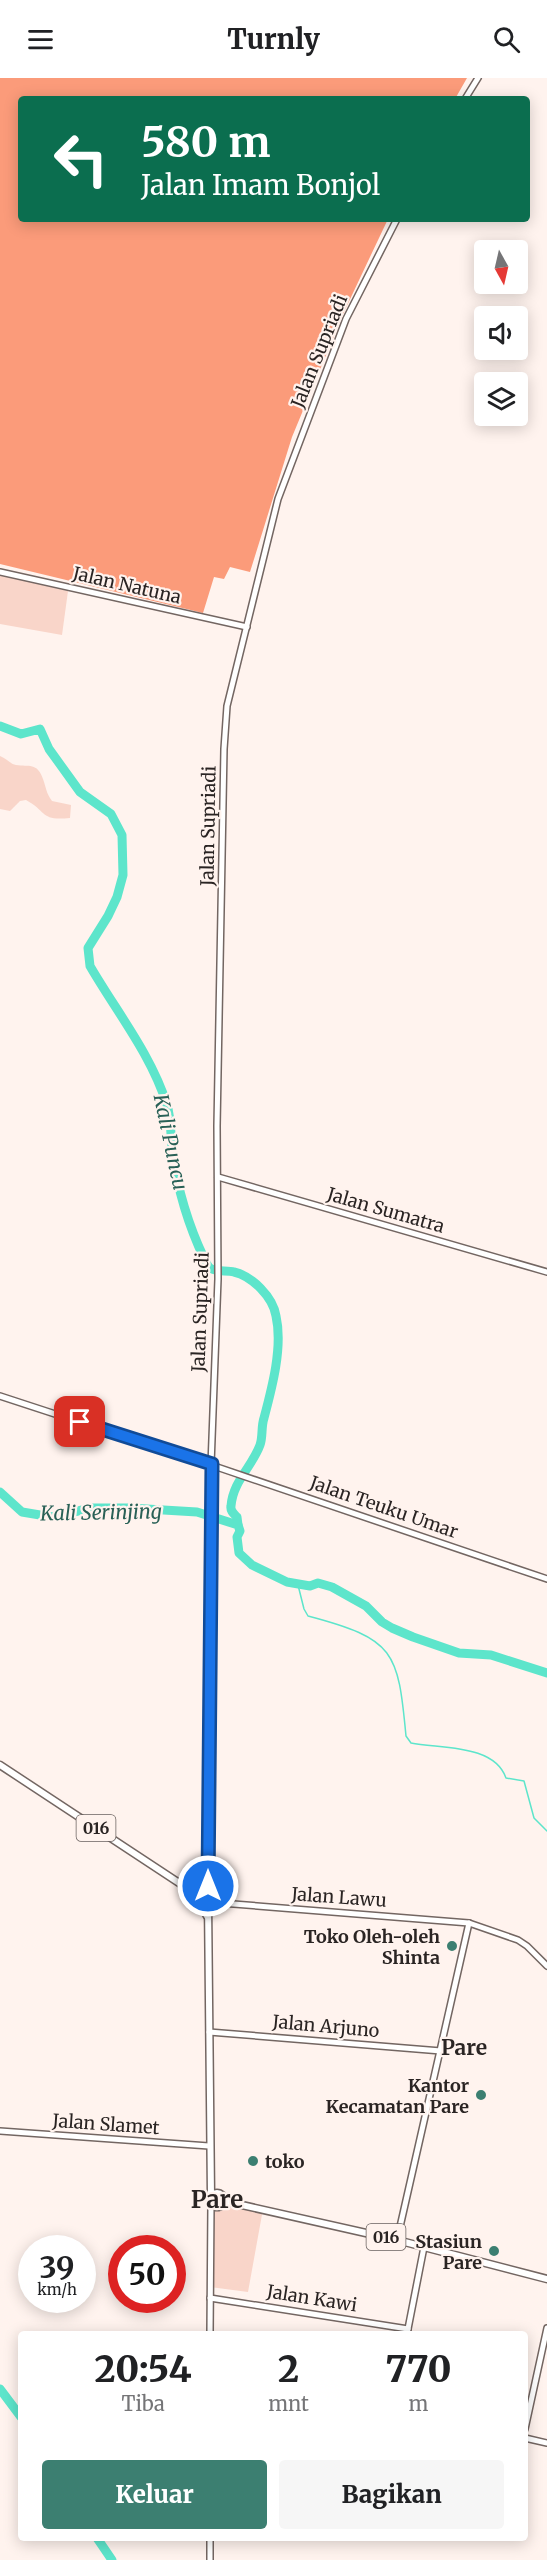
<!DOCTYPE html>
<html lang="id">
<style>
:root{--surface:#fff;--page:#f6f6f6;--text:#202124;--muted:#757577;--accent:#3c7f71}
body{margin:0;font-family:Merriweather,serif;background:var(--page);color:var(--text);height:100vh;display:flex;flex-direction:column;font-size:22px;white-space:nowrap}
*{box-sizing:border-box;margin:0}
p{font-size:20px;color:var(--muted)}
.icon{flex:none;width:33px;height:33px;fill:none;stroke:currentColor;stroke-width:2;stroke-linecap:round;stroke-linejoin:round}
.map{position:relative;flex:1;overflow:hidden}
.drawer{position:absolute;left:18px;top:2253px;width:510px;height:210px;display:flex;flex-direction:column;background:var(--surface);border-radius:6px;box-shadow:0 3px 15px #0003}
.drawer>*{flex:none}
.guide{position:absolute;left:18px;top:18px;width:512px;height:126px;border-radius:6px;box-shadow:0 3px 15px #0003;background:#0b6e4f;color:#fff;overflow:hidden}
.needle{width:39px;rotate:172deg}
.tools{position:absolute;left:474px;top:162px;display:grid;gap:12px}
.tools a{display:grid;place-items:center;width:54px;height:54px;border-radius:6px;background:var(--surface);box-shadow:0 3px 15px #0003;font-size:30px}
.speed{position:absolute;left:18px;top:2157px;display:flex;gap:12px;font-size:30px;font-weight:700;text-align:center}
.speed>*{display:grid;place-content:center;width:78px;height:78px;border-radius:50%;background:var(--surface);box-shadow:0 3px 15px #0003;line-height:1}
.speed small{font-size:15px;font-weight:400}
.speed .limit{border:9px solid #d22;background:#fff;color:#111}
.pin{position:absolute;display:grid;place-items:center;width:51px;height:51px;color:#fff;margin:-26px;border-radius:12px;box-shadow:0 3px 9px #0006}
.me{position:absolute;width:66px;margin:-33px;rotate:0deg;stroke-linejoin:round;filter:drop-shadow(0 0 4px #0008)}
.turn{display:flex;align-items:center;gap:21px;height:126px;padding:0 24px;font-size:27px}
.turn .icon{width:78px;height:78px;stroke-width:2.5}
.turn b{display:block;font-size:42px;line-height:51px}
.eta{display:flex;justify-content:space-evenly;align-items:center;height:102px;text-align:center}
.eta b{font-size:36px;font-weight:800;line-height:42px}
.action{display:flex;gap:12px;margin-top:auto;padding:12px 24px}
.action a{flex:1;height:69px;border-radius:6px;background:var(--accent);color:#fff;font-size:24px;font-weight:800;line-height:69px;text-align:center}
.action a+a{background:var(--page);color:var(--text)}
header{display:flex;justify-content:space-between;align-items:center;height:78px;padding:0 24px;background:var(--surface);font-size:27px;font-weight:800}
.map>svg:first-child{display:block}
.green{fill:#f9d5c9}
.forest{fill:#fb9b7a}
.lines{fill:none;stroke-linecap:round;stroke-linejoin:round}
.stream{stroke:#5de5cb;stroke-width:1.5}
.river{stroke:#5de5cb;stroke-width:9}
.secondary-casing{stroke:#736662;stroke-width:8}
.primary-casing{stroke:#736662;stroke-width:9}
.secondary{stroke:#fff;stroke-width:5}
.primary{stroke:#fff;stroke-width:6}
.route-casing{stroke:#114b97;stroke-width:15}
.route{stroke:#1a73e8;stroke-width:10}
.poi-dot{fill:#3c7f71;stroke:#fff3ee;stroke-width:2}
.labels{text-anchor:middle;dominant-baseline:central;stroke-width:4.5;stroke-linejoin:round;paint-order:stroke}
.shield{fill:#fff3ee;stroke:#6a6260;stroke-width:1.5}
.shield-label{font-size:16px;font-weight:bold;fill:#2a2423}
.street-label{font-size:18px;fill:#2a2423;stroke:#fff3ee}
.poi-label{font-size:18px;font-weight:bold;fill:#2a2423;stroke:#fff3ee;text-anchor:end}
.water-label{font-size:20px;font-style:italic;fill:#296056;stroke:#fff3ee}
.quarter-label{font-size:21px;font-weight:bold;fill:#2a2423;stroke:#fff3ee}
.district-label{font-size:24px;font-weight:bold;fill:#2a2423;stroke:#fff3ee}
</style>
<header><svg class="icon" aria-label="menu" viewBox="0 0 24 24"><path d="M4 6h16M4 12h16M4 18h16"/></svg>Turnly<svg class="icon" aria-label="search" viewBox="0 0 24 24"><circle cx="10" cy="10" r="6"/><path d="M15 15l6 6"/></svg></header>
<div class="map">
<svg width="547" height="2482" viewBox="0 0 547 2482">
<rect width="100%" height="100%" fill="#fff3ee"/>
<g class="green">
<path d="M0,497L68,513L62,557L0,546Z"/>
<path d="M0,678C6,680 10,686 16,687C29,689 37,684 43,701C46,709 46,715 52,723L71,727L70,740C40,743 48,734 26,722L20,723L10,733L0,731Z"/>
<path d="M223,2125L263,2131L248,2214L210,2209L213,2128L218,2129Z"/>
</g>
<path class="forest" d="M0,0H467L455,21H21V141H388L343,236L292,359L250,494L230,489L224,501L214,499L203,535L0,486Z"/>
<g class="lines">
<path class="stream" d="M298,1507L304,1531L308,1538C395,1561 398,1573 406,1658L411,1665C441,1671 494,1666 506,1700L524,1703L534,1740L547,1753"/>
<g class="river">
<path d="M0,648L21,656L40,651L49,671L80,714L111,736L122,757L123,797L117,819L108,838L88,870L90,888C116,933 151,976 167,1027C172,1043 170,1060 173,1076C177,1110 189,1149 204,1180C206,1184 208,1190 212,1191C217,1194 228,1192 234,1194C252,1198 273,1219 276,1238C283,1269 272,1310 264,1340C261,1349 263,1359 260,1367C252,1389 233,1403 231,1428C230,1433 234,1436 237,1439L238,1447"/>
<path d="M0,1414L22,1434L52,1439L91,1430H130L197,1434L238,1447L240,1453L237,1459L239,1475L252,1487L287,1504L310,1508L318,1505L332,1509L366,1528L382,1544L392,1550L413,1559L459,1575L491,1577L547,1595"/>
<path d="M0,2311L21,2339"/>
<path d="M97,2460L112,2482"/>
</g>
<defs>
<g id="secondary">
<path d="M465,21L478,0"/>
<path d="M397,141L346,241L278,421L227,628L224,671L217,1048L218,1201L211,1387L208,1824L469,1845L518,1862L527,1868L547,1888"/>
<path d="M0,494L247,549"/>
<path d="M218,1099L547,1194"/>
<path d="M0,1318L211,1387L547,1501"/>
<path d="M209,1954L441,1973"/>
<path d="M0,2053L209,2068"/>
<path d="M397,2162L469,1845"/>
<path d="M210,2220L408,2251"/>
<path d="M210,2256L211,2126"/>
<path d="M407,2256L424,2169"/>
<path d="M525,2351L547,2250"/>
<path d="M525,2360L547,2365"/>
<path d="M210,2482V2460"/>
</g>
<g id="primary">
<path d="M0,1687L208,1824L211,2118"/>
<path d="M196,1818L207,1838"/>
<circle cx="217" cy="2122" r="7"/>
<path d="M224,2123L397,2162L547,2201"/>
</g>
</defs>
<use href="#secondary" class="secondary-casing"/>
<use href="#primary" class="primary-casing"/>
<use href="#secondary" class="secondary"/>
<use href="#primary" class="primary"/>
</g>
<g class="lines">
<defs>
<path id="route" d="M80,1344L212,1386L208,1808"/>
</defs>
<use href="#route" class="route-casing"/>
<use href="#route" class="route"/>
</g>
<g class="poi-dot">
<circle cx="452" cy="1868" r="6"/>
<circle cx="481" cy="2017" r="6"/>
<circle cx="253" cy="2083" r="6"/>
<circle cx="494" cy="2173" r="6"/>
</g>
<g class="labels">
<g class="shield">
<rect x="76.5" y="1737" width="39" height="26" rx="4.5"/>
<rect x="366.5" y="2146" width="39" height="26" rx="4.5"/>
</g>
<g class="shield-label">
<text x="96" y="1750">016</text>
<text x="386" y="2159">016</text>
</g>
<g class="street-label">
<text transform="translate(319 273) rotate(-68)">Jalan Supriadi</text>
<text transform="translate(127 507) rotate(13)">Jalan Natuna</text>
<text transform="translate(208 748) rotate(-89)">Jalan Supriadi</text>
<text transform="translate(386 1132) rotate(16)">Jalan Sumatra</text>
<text transform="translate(200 1234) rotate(-88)">Jalan Supriadi</text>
<text transform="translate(384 1429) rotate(19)">Jalan Teuku Umar</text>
<text transform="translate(339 1819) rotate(4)">Jalan Lawu</text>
<text transform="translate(326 1948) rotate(5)">Jalan Arjuno</text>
<text transform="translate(106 2046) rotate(4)">Jalan Slamet</text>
<text transform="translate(312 2220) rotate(9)">Jalan Kawi</text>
</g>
<g class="poi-label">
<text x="440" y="1858">Toko Oleh-oleh<tspan x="440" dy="21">Shinta</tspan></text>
<text x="469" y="2007">Kantor<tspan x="469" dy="21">Kecamatan Pare</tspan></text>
<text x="265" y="2083" text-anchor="start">toko</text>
<text x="482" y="2163">Stasiun<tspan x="482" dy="21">Pare</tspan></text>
</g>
<g class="water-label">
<text transform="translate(171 1064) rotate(78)">Kali Puncu</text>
<text transform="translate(101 1434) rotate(-1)">Kali Serinjing</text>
</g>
<g class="quarter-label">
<text x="464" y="1969">Pare</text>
</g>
<g class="district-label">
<text x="217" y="2121">Pare</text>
</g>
</g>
</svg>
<div class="tools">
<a><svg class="needle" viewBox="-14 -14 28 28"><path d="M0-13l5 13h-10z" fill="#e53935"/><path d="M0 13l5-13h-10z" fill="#757577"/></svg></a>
<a><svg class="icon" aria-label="sound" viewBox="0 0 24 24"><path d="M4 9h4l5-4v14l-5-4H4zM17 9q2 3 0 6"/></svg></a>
<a><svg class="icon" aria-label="layers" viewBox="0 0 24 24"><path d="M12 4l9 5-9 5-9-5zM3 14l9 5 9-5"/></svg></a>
</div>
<div class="speed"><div>39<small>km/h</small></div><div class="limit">50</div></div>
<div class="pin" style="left:80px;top:1344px;background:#d93025"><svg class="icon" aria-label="arrive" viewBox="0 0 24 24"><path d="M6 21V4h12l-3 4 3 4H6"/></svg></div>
<svg class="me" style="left:208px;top:1808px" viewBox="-20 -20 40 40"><circle r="17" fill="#1a73e8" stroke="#fff" stroke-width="3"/><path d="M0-11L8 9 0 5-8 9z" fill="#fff"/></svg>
<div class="guide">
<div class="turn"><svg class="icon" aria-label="left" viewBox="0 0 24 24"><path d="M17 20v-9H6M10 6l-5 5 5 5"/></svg><div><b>580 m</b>Jalan Imam Bonjol</div></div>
</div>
<section class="drawer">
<div class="eta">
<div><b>20:54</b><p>Tiba</p></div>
<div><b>2</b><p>mnt</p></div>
<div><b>770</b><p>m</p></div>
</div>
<div class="action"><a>Keluar</a><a>Bagikan</a></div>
</section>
</div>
